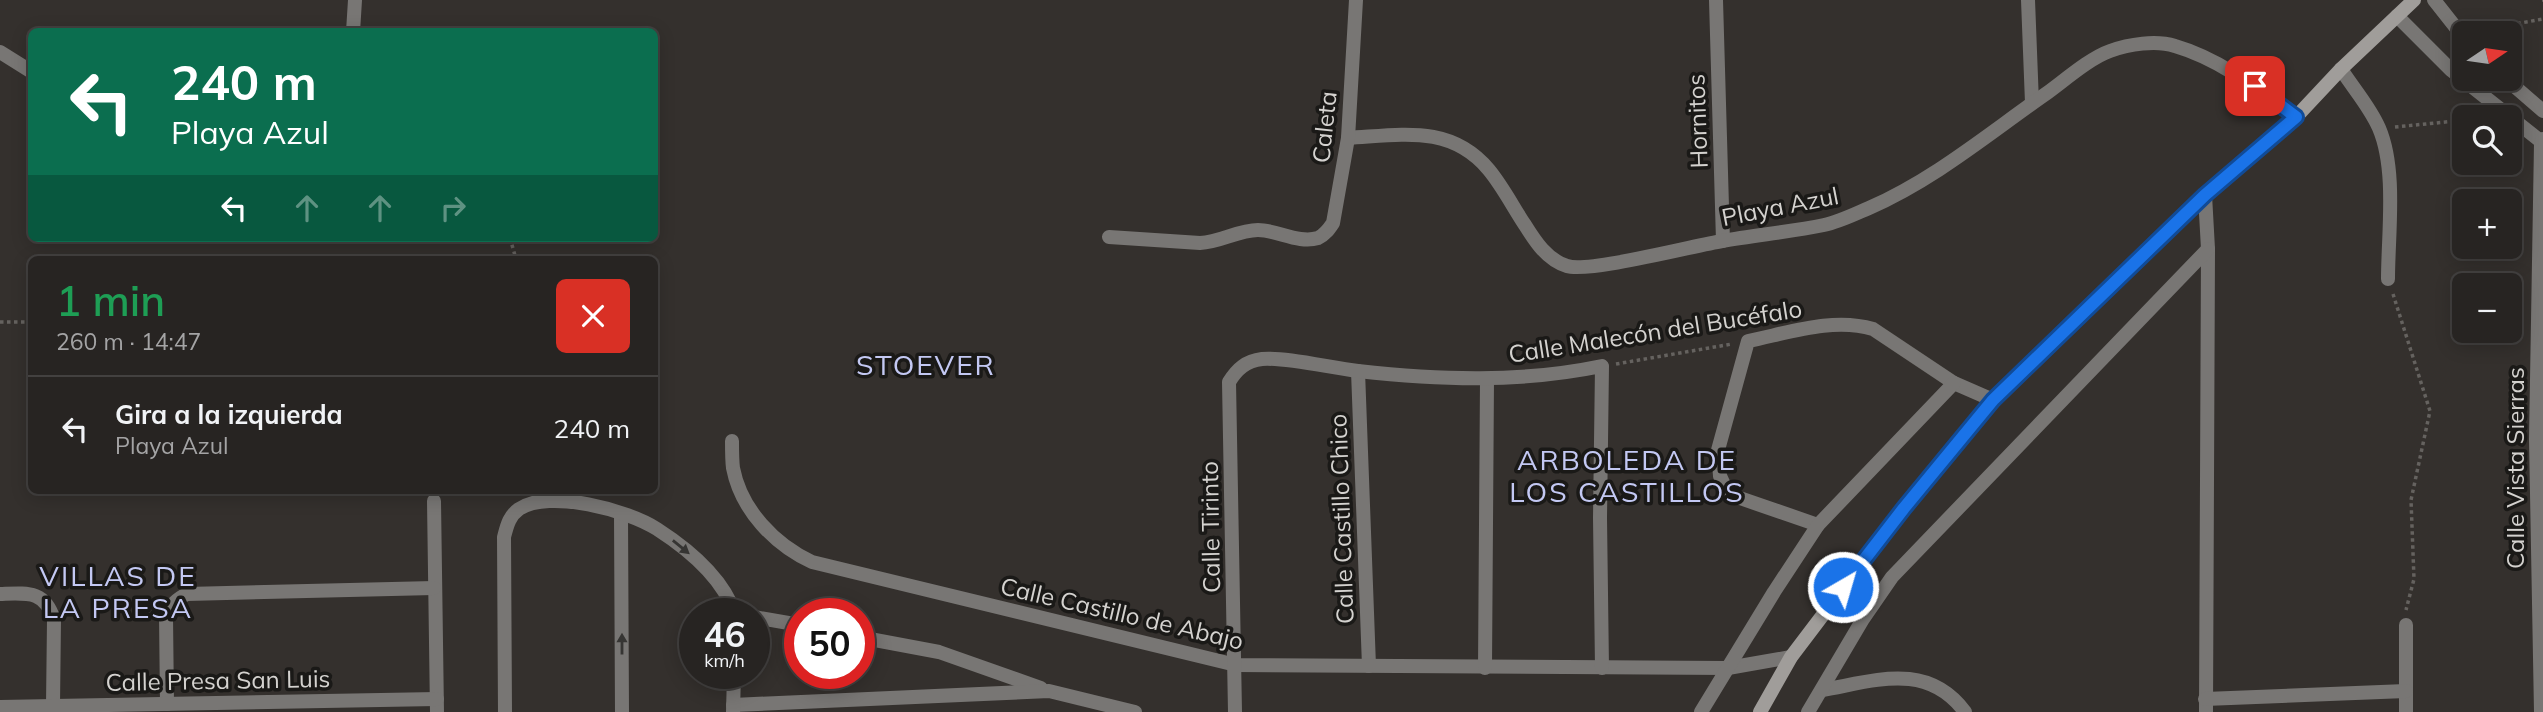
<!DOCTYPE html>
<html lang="es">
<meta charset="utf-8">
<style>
:root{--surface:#272422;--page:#33302f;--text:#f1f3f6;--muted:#a4a4a5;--line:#434140}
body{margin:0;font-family:Mulish,sans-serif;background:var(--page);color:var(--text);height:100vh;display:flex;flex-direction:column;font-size:26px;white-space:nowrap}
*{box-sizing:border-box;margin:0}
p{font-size:23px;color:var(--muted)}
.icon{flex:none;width:38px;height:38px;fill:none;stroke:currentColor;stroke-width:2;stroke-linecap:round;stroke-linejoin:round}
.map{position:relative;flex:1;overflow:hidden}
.panel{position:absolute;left:28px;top:256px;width:630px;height:238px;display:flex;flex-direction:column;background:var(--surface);border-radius:10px;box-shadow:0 4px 18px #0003,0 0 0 2px var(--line)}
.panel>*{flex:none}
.banner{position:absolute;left:28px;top:28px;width:630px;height:214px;border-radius:10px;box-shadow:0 4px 18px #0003,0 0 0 2px var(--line);background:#0b6e4f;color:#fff;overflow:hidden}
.needle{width:46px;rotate:77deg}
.fabs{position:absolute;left:2452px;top:21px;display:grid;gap:14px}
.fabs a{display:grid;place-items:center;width:70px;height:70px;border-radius:10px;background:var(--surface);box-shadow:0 4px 18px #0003,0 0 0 2px var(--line);font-size:35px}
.speed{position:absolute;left:679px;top:598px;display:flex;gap:14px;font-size:35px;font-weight:700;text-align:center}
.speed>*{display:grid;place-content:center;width:91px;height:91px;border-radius:50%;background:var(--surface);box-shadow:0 4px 18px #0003,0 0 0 2px var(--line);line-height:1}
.speed small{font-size:18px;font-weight:400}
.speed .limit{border:10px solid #d22;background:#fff;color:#111}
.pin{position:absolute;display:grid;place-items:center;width:60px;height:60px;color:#fff;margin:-30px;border-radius:14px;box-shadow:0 4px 10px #0006}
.me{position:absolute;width:77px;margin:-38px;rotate:38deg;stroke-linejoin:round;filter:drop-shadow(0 0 5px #0008)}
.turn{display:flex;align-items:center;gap:24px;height:147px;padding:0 28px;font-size:32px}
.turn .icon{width:91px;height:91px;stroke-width:2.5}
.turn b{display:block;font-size:49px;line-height:60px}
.lanes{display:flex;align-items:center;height:66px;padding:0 28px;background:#0003;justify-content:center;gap:35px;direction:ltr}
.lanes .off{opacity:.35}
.round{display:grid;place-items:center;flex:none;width:74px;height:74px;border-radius:10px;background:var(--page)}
.summary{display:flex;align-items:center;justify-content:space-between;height:119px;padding:0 28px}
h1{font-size:42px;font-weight:600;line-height:52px;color:#1e9e55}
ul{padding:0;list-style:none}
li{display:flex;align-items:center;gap:21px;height:105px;padding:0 28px;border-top:2px solid var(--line)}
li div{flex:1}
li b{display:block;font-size:26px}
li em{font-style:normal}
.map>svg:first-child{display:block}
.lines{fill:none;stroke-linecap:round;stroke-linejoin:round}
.path{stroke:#65625f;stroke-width:3.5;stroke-dasharray:3.5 3.5;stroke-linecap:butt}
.street{stroke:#787674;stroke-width:14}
.secondary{stroke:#a09d9a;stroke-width:14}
.oneway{fill:#363533}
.route-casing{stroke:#114b97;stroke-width:18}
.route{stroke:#1a73e8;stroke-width:12}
.labels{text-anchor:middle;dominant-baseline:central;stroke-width:7;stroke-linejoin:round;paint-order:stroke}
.street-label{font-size:24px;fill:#d4d2cf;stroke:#1a1917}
.quarter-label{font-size:28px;letter-spacing:2px;fill:#c3c8f3;stroke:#1a1917}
</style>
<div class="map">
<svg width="2543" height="712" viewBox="0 0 2543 712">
<rect width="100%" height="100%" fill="#34302d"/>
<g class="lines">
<g class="path">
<path d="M2542,0H2543"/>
<path d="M2476,31L2543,19"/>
<path d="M2395,127L2456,121L2464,126"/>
<path d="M510,238L516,259"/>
<path d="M2393,294L2430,411L2411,500L2414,579L2406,610"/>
<path d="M0,322H32"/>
<path d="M1616,364L1732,344"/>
</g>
<g class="street">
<path d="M1716,0L1723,241"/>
<path d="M2028,0L2032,103"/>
<path d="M2434,0L2464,38"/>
<path d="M2397,16L2451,70L2543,143"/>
<path d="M353,32L355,0"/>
<path d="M0,52L32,72"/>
<path d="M2341,69C2353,88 2370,107 2379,128C2397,170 2388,234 2388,279"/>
<path d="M2506,79L2543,111"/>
<path d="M1348,138C1401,135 1451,124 1489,170C1503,187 1513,207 1525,225C1535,241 1547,260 1567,266C1588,273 1693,246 1722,241C1755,235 1790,232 1824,225C1839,222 1855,214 1869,208C1935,179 1988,134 2047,93C2065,80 2090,58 2110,51C2129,44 2156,40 2175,46C2220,59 2259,90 2296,117"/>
<path d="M2205,195L2208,249L2206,712"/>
<path d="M1109,237L1200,243C1221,242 1238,230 1258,230C1277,230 1299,244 1318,238C1325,235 1329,229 1333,223L1348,138L1356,0"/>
<path d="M1358,371L1369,666"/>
<path d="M732,441C732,450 732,460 733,468C741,510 775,545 812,562L1236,665L1728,668L1791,657"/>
<path d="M434,501L437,712"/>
<path d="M621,515L622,712"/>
<path d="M1818,525L1737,497L1725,487L1720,476L1718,450L1748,341C1788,333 1833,317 1873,329L1954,383L1993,400"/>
<path d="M0,594C27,593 45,590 54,620L53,705"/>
<path d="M754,617L800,625"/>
<path d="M2406,625V712"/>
<path d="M859,637L939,652L1041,688"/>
<path d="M1485,668L1487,380"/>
<path d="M1822,690C1875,681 1927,661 1965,712"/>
<path d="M2205,699L2406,691"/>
<path d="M167,704L166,616C171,605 176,599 187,594L434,588"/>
<path d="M733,705L1049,691L1135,712"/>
<path d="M0,707L437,699"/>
<path d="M505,712L504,537C507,526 509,516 519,509C549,489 628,510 657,529C688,549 723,578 735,614"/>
<path d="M733,712L734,674"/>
<path d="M1235,712L1229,382C1237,369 1246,361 1262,359C1287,357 1331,368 1358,371C1440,380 1520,383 1602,366L1600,518L1602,668"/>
<path d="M1701,712L1774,592L1818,525L1954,383"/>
<path d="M1808,712L1863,619L1892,577L2208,249"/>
<path d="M2541,712L2536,439L2541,143L2543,139"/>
</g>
<path class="secondary" d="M1760,712L1791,657L1904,508L1993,400L2205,195L2296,117L2341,69L2414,0"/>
</g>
<defs><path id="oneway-solid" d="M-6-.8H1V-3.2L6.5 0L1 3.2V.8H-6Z" transform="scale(1.75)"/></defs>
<g class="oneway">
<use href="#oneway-solid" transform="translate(681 547) rotate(39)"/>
<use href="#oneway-solid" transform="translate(622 644) rotate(-90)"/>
</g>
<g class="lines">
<defs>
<path id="route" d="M1843,587L1904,508L1993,400L2205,195L2296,117L2255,86"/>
</defs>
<use href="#route" class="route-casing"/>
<use href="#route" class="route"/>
</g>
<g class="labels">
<g class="street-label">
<text transform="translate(1697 121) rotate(-92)">Hornitos</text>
<text transform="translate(1324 127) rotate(-84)">Caleta</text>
<text transform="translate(1780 206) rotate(-11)">Playa Azul</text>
<text transform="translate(1655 331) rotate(-9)">Calle Malecón del Bucéfalo</text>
<text transform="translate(2515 468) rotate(-90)">Calle Vista Sierras</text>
<text transform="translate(1341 519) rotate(-92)">Calle Castillo Chico</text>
<text transform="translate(1210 527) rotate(-91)">Calle Tirinto</text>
<text transform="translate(1122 613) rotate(13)">Calle Castillo de Abajo</text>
<text transform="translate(218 680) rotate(-1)">Calle Presa San Luis</text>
</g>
<g class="quarter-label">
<text x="926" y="364">STOEVER</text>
<text x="1627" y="459">ARBOLEDA DE<tspan x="1627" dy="32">LOS CASTILLOS</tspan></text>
<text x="118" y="575">VILLAS DE<tspan x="118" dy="32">LA PRESA</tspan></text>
</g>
</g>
</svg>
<div class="fabs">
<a><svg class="needle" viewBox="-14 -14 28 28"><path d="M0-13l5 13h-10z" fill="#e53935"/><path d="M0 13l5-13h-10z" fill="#a4a4a5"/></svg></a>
<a><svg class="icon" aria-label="search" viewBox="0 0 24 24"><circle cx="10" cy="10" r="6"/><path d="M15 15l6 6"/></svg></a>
<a>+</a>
<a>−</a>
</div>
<div class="speed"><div>46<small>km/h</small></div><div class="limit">50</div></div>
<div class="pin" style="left:2255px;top:86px;background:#d93025"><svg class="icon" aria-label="arrive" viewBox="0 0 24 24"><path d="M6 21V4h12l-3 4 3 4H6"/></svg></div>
<svg class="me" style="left:1843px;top:587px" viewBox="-20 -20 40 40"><circle r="17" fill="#1a73e8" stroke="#fff" stroke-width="3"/><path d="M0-11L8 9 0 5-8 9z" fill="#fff"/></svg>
<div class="banner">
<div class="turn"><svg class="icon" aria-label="left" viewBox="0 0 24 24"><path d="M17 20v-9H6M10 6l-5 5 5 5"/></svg><div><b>240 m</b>Playa Azul</div></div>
<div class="lanes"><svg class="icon" aria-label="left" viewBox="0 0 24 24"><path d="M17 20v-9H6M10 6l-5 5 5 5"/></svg><svg class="icon off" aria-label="ahead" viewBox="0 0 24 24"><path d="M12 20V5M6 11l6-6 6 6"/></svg><svg class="icon off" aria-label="ahead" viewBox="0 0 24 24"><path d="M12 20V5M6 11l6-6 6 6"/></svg><svg class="icon off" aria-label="right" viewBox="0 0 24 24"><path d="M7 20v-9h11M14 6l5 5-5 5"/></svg></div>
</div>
<section class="panel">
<div class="summary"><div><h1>1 min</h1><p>260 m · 14:47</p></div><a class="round" style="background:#d93025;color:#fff"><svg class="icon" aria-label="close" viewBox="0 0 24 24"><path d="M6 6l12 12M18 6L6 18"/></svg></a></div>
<ul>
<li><svg class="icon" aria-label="left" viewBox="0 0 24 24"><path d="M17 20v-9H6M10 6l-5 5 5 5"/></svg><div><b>Gira a la izquierda</b><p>Playa Azul</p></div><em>240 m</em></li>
</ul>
</section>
</div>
